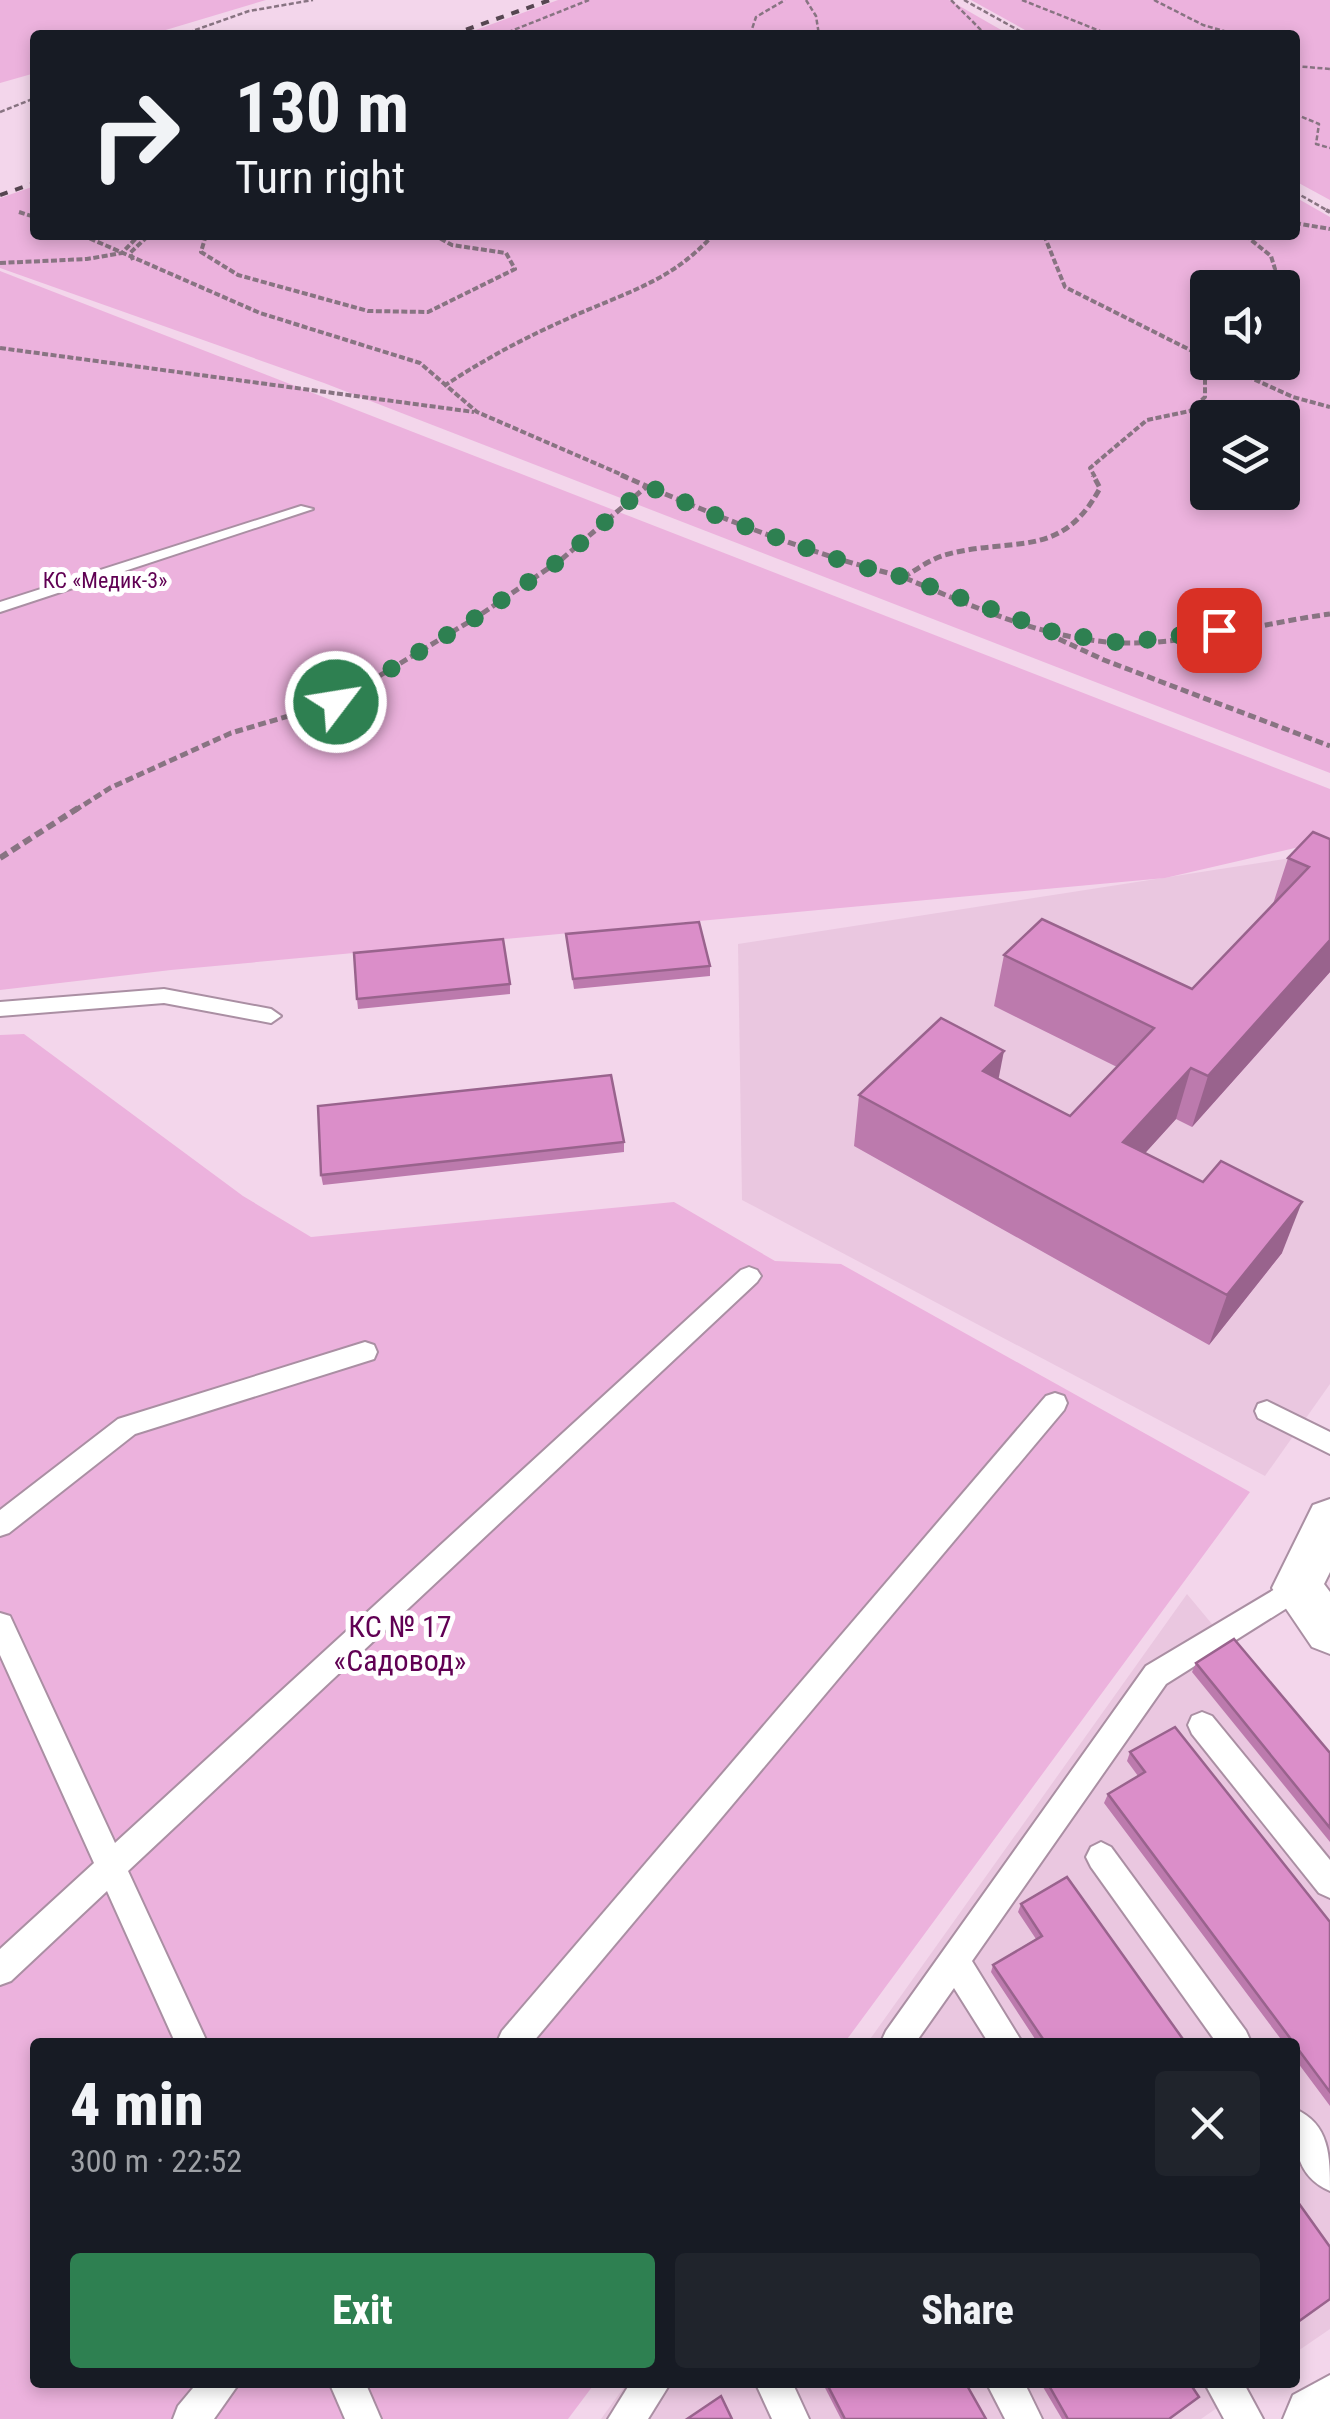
<!DOCTYPE html>
<meta charset="utf-8">
<style>
:root{--surface:#171b24;--page:#20242c;--text:#f1f3f6;--muted:#9ea1a6;--accent:#2e8051}
body{margin:0;font-family:"Roboto Condensed",sans-serif;background:var(--page);color:var(--text);height:100vh;display:flex;flex-direction:column;font-size:38px;white-space:nowrap}
*{box-sizing:border-box;margin:0}
p{font-size:32px;color:var(--muted)}
.icon{flex:none;width:55px;height:55px;fill:none;stroke:currentColor;stroke-width:2;stroke-linecap:round;stroke-linejoin:round}
.map{position:relative;flex:1;overflow:hidden}
.panel{position:absolute;left:30px;top:2038px;width:1270px;height:350px;display:flex;flex-direction:column;background:var(--surface);border-radius:10px;box-shadow:0 5px 15px #0003}
.panel>*{flex:none}
.top-card{position:absolute;left:30px;top:30px;width:1270px;height:210px;border-radius:10px;box-shadow:0 5px 15px #0003;background:#171b24;color:var(--text);overflow:hidden}
.controls{position:absolute;left:1190px;top:270px;display:grid;gap:20px}
.controls a{display:grid;place-items:center;width:110px;height:110px;border-radius:10px;background:var(--surface);box-shadow:0 5px 15px #0003;font-size:50px}
.pin{position:absolute;display:grid;place-items:center;width:85px;height:85px;color:#fff;margin:-42px;border-radius:20px;box-shadow:0 5px 15px #0006}
.me{position:absolute;width:110px;margin:-55px;rotate:59deg;stroke-linejoin:round;filter:drop-shadow(0 0 8px #0008)}
.turn{display:flex;align-items:center;gap:35px;height:210px;padding:0 40px;font-size:45px}
.turn .icon{width:130px;height:130px;stroke-width:2.5}
.turn b{display:block;font-size:70px;line-height:85px}
.round{display:grid;place-items:center;flex:none;width:105px;height:105px;border-radius:10px;background:var(--page)}
.headline{display:flex;align-items:center;justify-content:space-between;height:170px;padding:0 40px}
h1{font-size:60px;font-weight:800;line-height:75px}
.primary-button{display:flex;gap:20px;margin-top:auto;padding:20px 40px}
.primary-button a{flex:1;height:115px;border-radius:10px;background:var(--accent);color:#fff;font-size:40px;font-weight:800;line-height:115px;text-align:center}
.primary-button a+a{background:var(--page);color:var(--text)}
.map>svg:first-child{display:block}
.built{fill:#eac7e0}
.green{fill:#ecb2dd;fill-rule:evenodd}
.lines{fill:none;stroke-linecap:round;stroke-linejoin:round}
.service-casing{stroke:#aa8fa3;stroke-width:4}
.minor-casing{stroke:#aa8fa3;stroke-width:4}
.path-far3{stroke:#887482;stroke-width:2.5;stroke-dasharray:5 2.5;stroke-linecap:butt}
.path-far2{stroke:#887482;stroke-width:4;stroke-dasharray:6 2.5;stroke-linecap:butt}
.path-far1{stroke:#887482;stroke-width:5;stroke-dasharray:8 4;stroke-linecap:butt}
.path{stroke:#887482;stroke-width:6;stroke-dasharray:9 5;stroke-linecap:butt}
.service{fill:#fff;fill-rule:evenodd}
.minor{fill:#fff;fill-rule:evenodd}
.rail{stroke:#564651;stroke-width:4;stroke-dasharray:8 8;stroke-linecap:butt}
.wall{fill:#bc7aad}
.shaded-wall{fill:#99638d}
.building{fill:#db8ec9;stroke:#99638d;stroke-width:2.5}
.route{stroke:#2e8051;stroke-width:18;stroke-dasharray:0 32.4}
.labels{text-anchor:middle;dominant-baseline:central;stroke-width:10;stroke-linejoin:round;paint-order:stroke}
.far-park-label{font-size:22px;fill:#600053;stroke:#fff}
.near-park-label{font-size:30px;fill:#600053;stroke:#fff}
</style>
<div class="map">
<svg width="1330" height="2419" viewBox="0 0 1330 2419">
<rect width="100%" height="100%" fill="#f3d6eb"/>
<g class="built">
<path d="M1330,852V1384L1265,1476L742,1200L738,944Z"/>
<path d="M1187,1594L1330,1766V2329L1295,2353V2042H868Z"/>
<path d="M627,2383H1253L1201,2419H601Z"/>
</g>
<g class="green">
<path d="M0,0H266L149,35H35V73L0,83Z"/>
<path d="M558,0H949L1010,35H462Z"/>
<path d="M971,0H1330V200L1295,181V35H1034Z"/>
<path d="M35,186V235H1295V197L1330,217V773L324,383L0,268V198ZM1208,288H1282V362H1208ZM1208,418H1282V492H1208Z"/>
<path d="M0,271L1330,789V840L1165,878L171,970L0,990Z"/>
<path d="M24,1034L243,1196L311,1237L674,1202L775,1261L841,1264L1250,1492L845,2042H35V2382L595,2383L568,2419H0V1035Z"/>
</g>
<g class="lines">
<defs>
<g id="service">
<path d="M301,506L313,509L0,612V602Z"/>
<path d="M164,989L271,1009L281,1016L271,1023L164,1003L0,1016V1002Z"/>
<path d="M749,1267L757,1270L761,1276L757,1282L128,1871L207,2042H175L107,1891L11,1981L0,1985V1949L94,1863L0,1655V1613L10,1616L115,1843L741,1270Z"/>
<path d="M365,1342L374,1345L377,1352L374,1359L135,1434L9,1533L0,1536V1510L118,1419Z"/>
<path d="M1055,1393L1064,1396L1067,1403L1064,1410L533,2042H497L502,2031L1046,1396Z"/>
<path d="M1267,1401L1330,1432V1454L1258,1418L1255,1411L1258,1404Z"/>
<path d="M1297,1576L1306,1580L1310,1588L1306,1596L1166,1684L972,1961L1022,2042H988L954,1988L916,2042H881L886,2031L1146,1666Z"/>
<path d="M1202,1712L1212,1716L1330,1860V1898L1319,1893L1192,1734L1188,1725L1192,1716Z"/>
<path d="M1101,1842L1111,1847L1246,2031L1251,2042H1216L1091,1867L1086,1857L1091,1847Z"/>
<path d="M1295,2109C1330,2124 1330,2157 1330,2191C1293,2175 1295,2142 1295,2109Z"/>
<path d="M198,2382H240L214,2419H173L178,2406Z"/>
<path d="M329,2382H365L381,2419H345Z"/>
<path d="M631,2382H671L648,2419H608Z"/>
<path d="M755,2382H792L809,2419H772Z"/>
<path d="M986,2382H1024L1042,2419H1005Z"/>
<path d="M1204,2382H1243L1263,2419H1224Z"/>
</g>
<g id="minor">
<path d="M1330,1499V1572L1324,1584L1330,1592V1654L1312,1647L1272,1588L1313,1505Z"/>
<path d="M1330,2375V2419H1283L1293,2395Z"/>
</g>
</defs>
<use href="#service" class="service-casing"/>
<use href="#minor" class="minor-casing"/>
<g class="path-far3">
<path d="M806,0L816,16L819,35"/>
<path d="M951,0L986,35"/>
<path d="M964,0L1027,35"/>
<path d="M1022,0L1110,35"/>
<path d="M1154,0L1203,25L1238,35"/>
<path d="M181,35L249,11L313,0"/>
<path d="M501,35L589,0"/>
<path d="M750,35L756,17L785,0"/>
<path d="M1295,66L1330,69"/>
<path d="M0,112L35,98"/>
<path d="M1295,114L1319,124L1316,144L1330,148"/>
<path d="M1295,192L1330,212"/>
</g>
<g class="path-far2">
<path d="M1326,210L1330,212"/>
<path d="M19,212L35,217"/>
<path d="M1295,223L1330,229"/>
<path d="M82,235L260,313L420,363L477,412L627,477"/>
<path d="M206,235L201,252L238,275L368,311L428,312L515,269L506,253L452,245L434,235"/>
<path d="M1044,235L1065,287L1208,359"/>
<path d="M1245,235L1271,256L1275,269L1252,288"/>
<path d="M133,260L130,253L149,235"/>
<path d="M0,263L87,259L122,253L139,235"/>
<path d="M0,348L474,412"/>
<path d="M1216,362L1293,397L1330,407"/>
<path d="M444,386C483,360 524,338 567,319C623,293 670,283 713,235"/>
<path d="M1095,477L1090,468L1147,420L1190,411L1205,397V380L1213,362"/>
</g>
<g class="path-far1">
<path d="M621,475C713,515 806,553 904,577C917,569 931,559 945,555C1012,536 1061,561 1100,488L1093,475"/>
<path d="M905,578C975,607 1047,641 1125,643C1194,644 1262,623 1330,614"/>
<path d="M1048,634L1104,660L1330,746"/>
<path d="M74,811L110,788L231,733L336,702L477,617L562,559L647,486"/>
</g>
<path class="path" d="M0,858L78,808"/>
<use href="#service" class="service"/>
<use href="#minor" class="minor"/>
<g class="rail">
<path d="M451,35L550,0"/>
<path d="M0,195L35,183"/>
</g>
</g>
<g class="wall">
<path d="M1330,839V972L1192,1127L1176,1119L1145,1153L1282,1253L1209,1345L854,1146L859,1095L999,1079L1070,1116L1117,1067L994,1006L1004,955L1192,989L1273,904L1288,858Z"/>
<path d="M566,934L710,966V976L574,989Z"/>
<path d="M510,984V994L358,1009L357,999Z"/>
<path d="M624,1142V1152L323,1185L321,1175Z"/>
<path d="M1196,1663L1330,1753V1842L1192,1672Z"/>
<path d="M1130,1752L1330,1922V2106L1295,2059V2042H1283L1104,1803L1108,1794L1138,1776L1127,1761Z"/>
<path d="M1021,1904L1185,2042H1037L991,1972L993,1965L1036,1939L1018,1912Z"/>
<path d="M822,2382H965L986,2419H841Z"/>
<path d="M1040,2382H1189L1170,2419H1062Z"/>
</g>
<g class="shaded-wall">
<path d="M1330,940V972L1192,1127L1208,1076Z"/>
<path d="M1004,1051L994,1102L983,1071Z"/>
<path d="M1191,1068L1176,1119L1109,1193L1123,1142Z"/>
<path d="M1302,1202L1282,1253L1209,1345L1227,1295Z"/>
</g>
<g class="building">
<path d="M1313,832L1330,839V940L1208,1076L1191,1068L1123,1142L1203,1182L1221,1161L1302,1202L1227,1295L859,1095L941,1018L1004,1051L983,1071L1070,1116L1154,1028L1004,955L1042,919L1192,989L1309,867L1288,858Z"/>
<path d="M699,922L710,966L573,979L566,934Z"/>
<path d="M503,939L510,984L357,999L354,953Z"/>
<path d="M611,1075L624,1142L321,1175L318,1106Z"/>
<path d="M1234,1639L1330,1753V1828L1196,1663Z"/>
<path d="M1175,1727L1330,1922V2092L1295,2045V2042H1293L1108,1794L1145,1772L1130,1752Z"/>
<path d="M1067,1877L1185,2042H1045L993,1965L1042,1936L1021,1904Z"/>
<path d="M1295,2198L1330,2247V2299L1295,2324Z"/>
<path d="M826,2382H965L986,2419H845Z"/>
<path d="M1047,2382H1189L1199,2397L1169,2419H1068Z"/>
<path d="M721,2396L732,2419H687Z"/>
</g>
<g class="lines">
<path class="route" d="M336,702L477,617L562,559L647,486L722,518L851,564L904,577L1056,633L1123,643L1219,630"/>
</g>
<g class="labels">
<g class="far-park-label">
<text x="105" y="580">КС «Медик-3»</text>
</g>
<g class="near-park-label">
<text x="400" y="1626">КС № 17<tspan x="400" dy="34">«Садовод»</tspan></text>
</g>
</g>
</svg>
<div class="controls">
<a><svg class="icon" aria-label="sound" viewBox="0 0 24 24"><path d="M4 9h4l5-4v14l-5-4H4zM17 9q2 3 0 6"/></svg></a>
<a><svg class="icon" aria-label="layers" viewBox="0 0 24 24"><path d="M12 4l9 5-9 5-9-5zM3 14l9 5 9-5"/></svg></a>
</div>
<div class="pin" style="left:1219px;top:630px;background:#d93025"><svg class="icon" aria-label="arrive" viewBox="0 0 24 24"><path d="M6 21V4h12l-3 4 3 4H6"/></svg></div>
<svg class="me" style="left:336px;top:702px" viewBox="-20 -20 40 40"><circle r="17" fill="#2e8051" stroke="#fff" stroke-width="3"/><path d="M0-11L8 9 0 5-8 9z" fill="#fff"/></svg>
<div class="top-card">
<div class="turn"><svg class="icon" aria-label="right" viewBox="0 0 24 24"><path d="M7 20v-9h11M14 6l5 5-5 5"/></svg><div><b>130 m</b>Turn right</div></div>
</div>
<section class="panel">
<div class="headline"><div><h1>4 min</h1><p>300 m · 22:52</p></div><a class="round"><svg class="icon" aria-label="close" viewBox="0 0 24 24"><path d="M6 6l12 12M18 6L6 18"/></svg></a></div>
<div class="primary-button"><a>Exit</a><a>Share</a></div>
</section>
</div>
